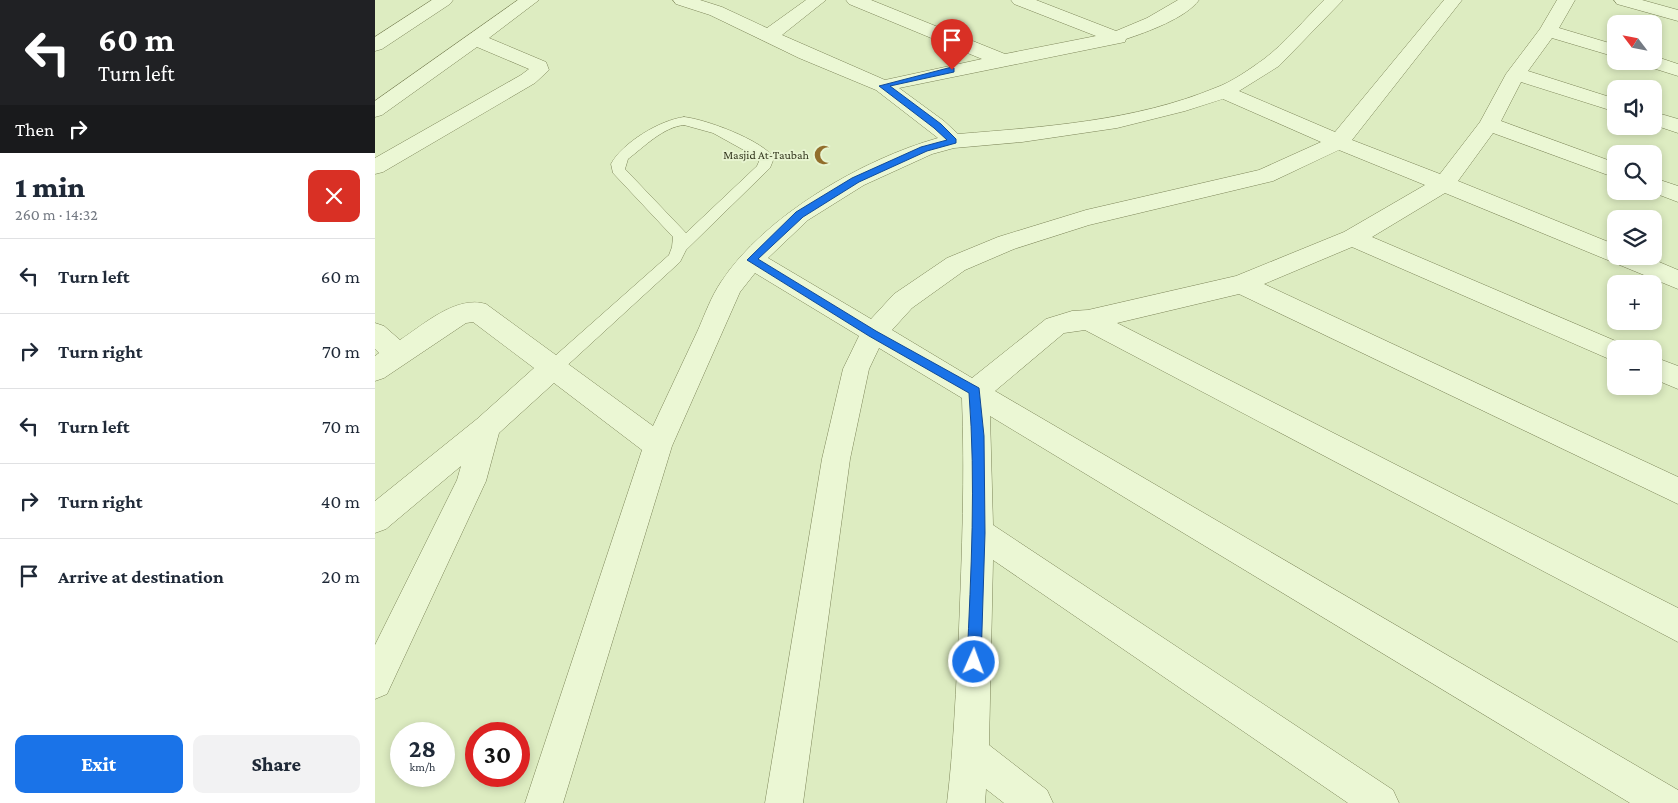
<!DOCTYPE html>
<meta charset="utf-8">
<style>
:root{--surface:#fff;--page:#f2f2f3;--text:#1f2937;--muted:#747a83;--line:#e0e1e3;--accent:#1a73e8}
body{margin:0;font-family:"Crimson Pro",serif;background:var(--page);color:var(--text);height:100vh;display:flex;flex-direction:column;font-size:19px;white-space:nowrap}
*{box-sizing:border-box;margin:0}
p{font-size:16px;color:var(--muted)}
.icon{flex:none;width:28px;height:28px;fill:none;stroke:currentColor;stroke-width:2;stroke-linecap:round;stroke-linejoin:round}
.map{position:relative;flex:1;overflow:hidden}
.sheet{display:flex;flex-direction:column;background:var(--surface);width:375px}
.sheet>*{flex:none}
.banner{background:#202124;color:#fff;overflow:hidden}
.needle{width:32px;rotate:302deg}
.buttons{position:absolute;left:1232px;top:15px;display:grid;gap:10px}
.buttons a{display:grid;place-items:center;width:55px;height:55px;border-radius:10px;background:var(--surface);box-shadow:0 2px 8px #0003;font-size:25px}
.speed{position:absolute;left:15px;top:722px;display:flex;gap:10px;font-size:25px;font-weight:700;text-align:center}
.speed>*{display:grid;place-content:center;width:65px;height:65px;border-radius:50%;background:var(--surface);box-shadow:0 2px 8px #0003;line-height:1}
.speed small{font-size:12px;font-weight:400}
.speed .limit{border:8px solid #d22;background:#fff;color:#111}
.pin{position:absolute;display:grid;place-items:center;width:42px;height:42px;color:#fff;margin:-51px -21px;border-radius:50% 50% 50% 0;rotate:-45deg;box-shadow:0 0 5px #0007}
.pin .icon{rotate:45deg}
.me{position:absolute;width:55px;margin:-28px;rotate:2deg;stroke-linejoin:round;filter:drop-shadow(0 0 4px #0008)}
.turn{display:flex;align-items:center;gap:18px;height:105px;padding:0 15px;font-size:22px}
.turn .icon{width:65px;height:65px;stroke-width:2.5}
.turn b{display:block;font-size:35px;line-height:42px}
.then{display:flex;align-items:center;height:48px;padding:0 15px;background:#0003;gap:10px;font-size:19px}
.round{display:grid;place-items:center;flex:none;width:52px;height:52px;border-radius:10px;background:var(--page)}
.head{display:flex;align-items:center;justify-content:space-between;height:85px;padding:0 15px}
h1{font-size:30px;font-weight:800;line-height:38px}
.primary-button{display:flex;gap:10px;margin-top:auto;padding:10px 15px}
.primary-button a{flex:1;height:58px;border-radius:10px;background:var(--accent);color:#fff;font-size:20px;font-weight:800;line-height:58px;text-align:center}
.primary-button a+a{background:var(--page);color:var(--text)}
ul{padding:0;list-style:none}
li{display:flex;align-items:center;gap:15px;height:75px;padding:0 15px;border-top:1px solid var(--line)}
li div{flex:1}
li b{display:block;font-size:19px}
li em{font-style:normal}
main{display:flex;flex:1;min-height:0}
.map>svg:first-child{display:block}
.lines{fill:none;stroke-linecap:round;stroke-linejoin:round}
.service-casing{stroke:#7d8559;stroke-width:1}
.minor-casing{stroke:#7d8559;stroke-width:1}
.service{fill:#ebf7d4;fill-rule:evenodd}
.minor{fill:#ebf7d4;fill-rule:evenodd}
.route{fill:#1a73e8;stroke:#114b97}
.labels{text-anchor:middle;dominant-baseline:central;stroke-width:4;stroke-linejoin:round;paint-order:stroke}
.far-poi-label{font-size:12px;fill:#32351d;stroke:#e7f4d0;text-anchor:end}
</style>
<main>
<section class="sheet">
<div class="banner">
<div class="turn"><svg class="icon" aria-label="left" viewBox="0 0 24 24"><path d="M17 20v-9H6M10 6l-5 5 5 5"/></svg><div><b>60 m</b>Turn left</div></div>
<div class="then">Then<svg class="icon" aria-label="right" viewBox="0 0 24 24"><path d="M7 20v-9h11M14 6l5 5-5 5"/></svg></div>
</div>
<div class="head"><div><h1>1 min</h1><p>260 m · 14:32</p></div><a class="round" style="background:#d93025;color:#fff"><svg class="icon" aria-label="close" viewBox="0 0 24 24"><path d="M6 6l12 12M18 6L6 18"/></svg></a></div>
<ul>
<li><svg class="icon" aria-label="left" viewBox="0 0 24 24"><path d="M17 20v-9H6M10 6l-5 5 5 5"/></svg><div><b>Turn left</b></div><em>60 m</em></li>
<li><svg class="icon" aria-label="right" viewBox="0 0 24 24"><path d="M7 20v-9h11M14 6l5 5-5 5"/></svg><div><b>Turn right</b></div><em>70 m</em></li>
<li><svg class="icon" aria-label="left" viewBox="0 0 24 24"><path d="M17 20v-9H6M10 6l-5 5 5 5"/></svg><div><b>Turn left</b></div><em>70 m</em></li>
<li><svg class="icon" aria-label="right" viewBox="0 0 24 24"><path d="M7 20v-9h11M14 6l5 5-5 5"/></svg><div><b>Turn right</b></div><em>40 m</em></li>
<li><svg class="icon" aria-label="arrive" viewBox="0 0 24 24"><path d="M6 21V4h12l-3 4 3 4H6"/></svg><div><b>Arrive at destination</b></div><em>20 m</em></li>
</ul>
<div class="primary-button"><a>Exit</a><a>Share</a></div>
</section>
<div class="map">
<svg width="1303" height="803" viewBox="0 0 1303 803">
<rect width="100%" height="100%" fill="#ddecc1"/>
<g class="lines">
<defs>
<path id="service" d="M309,117C330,119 387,140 399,158L395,168L311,250L305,262L184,373L178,375L172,373L170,368L172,363L294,255L297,247L298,237L238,173L236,164C247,143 285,120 309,117ZM309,125L338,133L385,159L382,166L311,233L250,169L253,159C269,147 288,127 309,125Z"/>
<g id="minor">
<path d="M57,0H78L75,4L7,49L0,51V37Z"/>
<path d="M143,0H164L114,38L171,62L174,70L160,83L8,172L0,174V158L146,75L154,69L102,47L7,115L0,117V101Z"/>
<path d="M298,0H325L347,7L392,28L431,0H451L407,35L510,80L607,59L474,4L471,0H496L630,54L721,36L639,4L636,0H661L741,31L772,18L803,0H824C811,18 772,32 751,39L750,42L524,88L569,121L583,134C669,127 760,121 840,88C857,82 875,69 889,59C909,44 931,18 949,0H968L904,66L864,91L960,132L1069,0H1087L977,140L1065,174L1105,122L1131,74L1165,29L1182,0H1200L1184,28L1241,45V57L1177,38L1153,71L1241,99V112L1146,82L1126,121L1241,163V178L1118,133L1083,181L1241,245V256H1270L1303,270V289L1070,193L997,237L1250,345L1252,349H1241V362L977,247L889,284L1303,477V504L864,294L742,323L1303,608V642L710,330L689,333L620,391L1303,790V803H1255L615,416L618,525L1018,790L1024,803H973L618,560L614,745L672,790L678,803H629L611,789L610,803H572C579,745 581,687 584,629C587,552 590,475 587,398L504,348L494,369L475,459L428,803H390L447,459L468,369L484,336L380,273L365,292L297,446L188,803H150L267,450L179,383L124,433L111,481L12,694L0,699V645L82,480L86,466L11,529L0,533V501L102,419L159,368L98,322L91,323L9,378L0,381V356L4,353L0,349V323L9,326L25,340C48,325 81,295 111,304L278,426C293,394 308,362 323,330C330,314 336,297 346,282C389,216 488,159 563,138L501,90L424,58L335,15L301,4ZM848,99L946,142L884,170L711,210L623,237L572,258L519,294L496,319L393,258L433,220L489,185L557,154L579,148L647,142L742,128L810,111ZM964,150L1050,185L969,232L861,276L713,310L697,311L671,319L597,378L517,330L537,308L590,270L639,249L714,225L898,181Z"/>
<path d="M1239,0H1267L1303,10V21L1242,4Z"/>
<path d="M1279,56L1303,64V76L1268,65L1266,61H1279Z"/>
<path d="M1279,112L1303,119V133L1279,125Z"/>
<path d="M1279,178L1303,186V202L1274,191H1279Z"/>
<path d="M1279,357L1303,366V389L1279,379Z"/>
</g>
</defs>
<use href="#service" class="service-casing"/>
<use href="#minor" class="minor-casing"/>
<use href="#service" class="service"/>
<use href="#minor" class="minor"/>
</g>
<path class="route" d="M577,67L579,68V72L515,86L566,124L581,139V143L552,151L484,182L428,217L383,259L501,331L604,388L609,436L610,533L606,662L604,667L599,669L594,667L592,662C596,572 601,483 594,393L494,336L372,260L421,212L477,178L546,147L572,140L559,128L504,86Z"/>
<defs>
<symbol id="mosque-bare" viewBox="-9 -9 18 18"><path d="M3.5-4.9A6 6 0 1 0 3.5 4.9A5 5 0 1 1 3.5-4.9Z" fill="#926e2c" stroke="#e7f4d0" stroke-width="2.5" paint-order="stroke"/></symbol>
</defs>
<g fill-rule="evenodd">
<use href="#mosque-bare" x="435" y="141" width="28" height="28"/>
</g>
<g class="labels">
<g class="far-poi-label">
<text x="434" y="155">Masjid At-Taubah</text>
</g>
</g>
</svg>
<div class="buttons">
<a><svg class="needle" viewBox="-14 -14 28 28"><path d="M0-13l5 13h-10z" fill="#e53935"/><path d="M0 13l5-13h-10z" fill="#747a83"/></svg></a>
<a><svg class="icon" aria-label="sound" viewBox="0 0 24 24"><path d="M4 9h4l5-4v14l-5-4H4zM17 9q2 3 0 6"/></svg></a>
<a><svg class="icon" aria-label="search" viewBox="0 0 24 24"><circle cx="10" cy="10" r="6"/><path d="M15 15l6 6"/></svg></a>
<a><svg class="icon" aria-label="layers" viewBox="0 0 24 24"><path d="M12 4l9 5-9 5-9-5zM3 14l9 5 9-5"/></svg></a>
<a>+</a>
<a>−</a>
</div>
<div class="speed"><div>28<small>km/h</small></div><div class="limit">30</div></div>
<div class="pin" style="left:577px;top:70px;background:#d93025"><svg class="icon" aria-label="arrive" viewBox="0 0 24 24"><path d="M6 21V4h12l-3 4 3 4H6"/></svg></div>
<svg class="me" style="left:599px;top:662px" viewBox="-20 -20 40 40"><circle r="17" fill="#1a73e8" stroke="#fff" stroke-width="3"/><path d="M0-11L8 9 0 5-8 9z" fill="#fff"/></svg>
</div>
</main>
